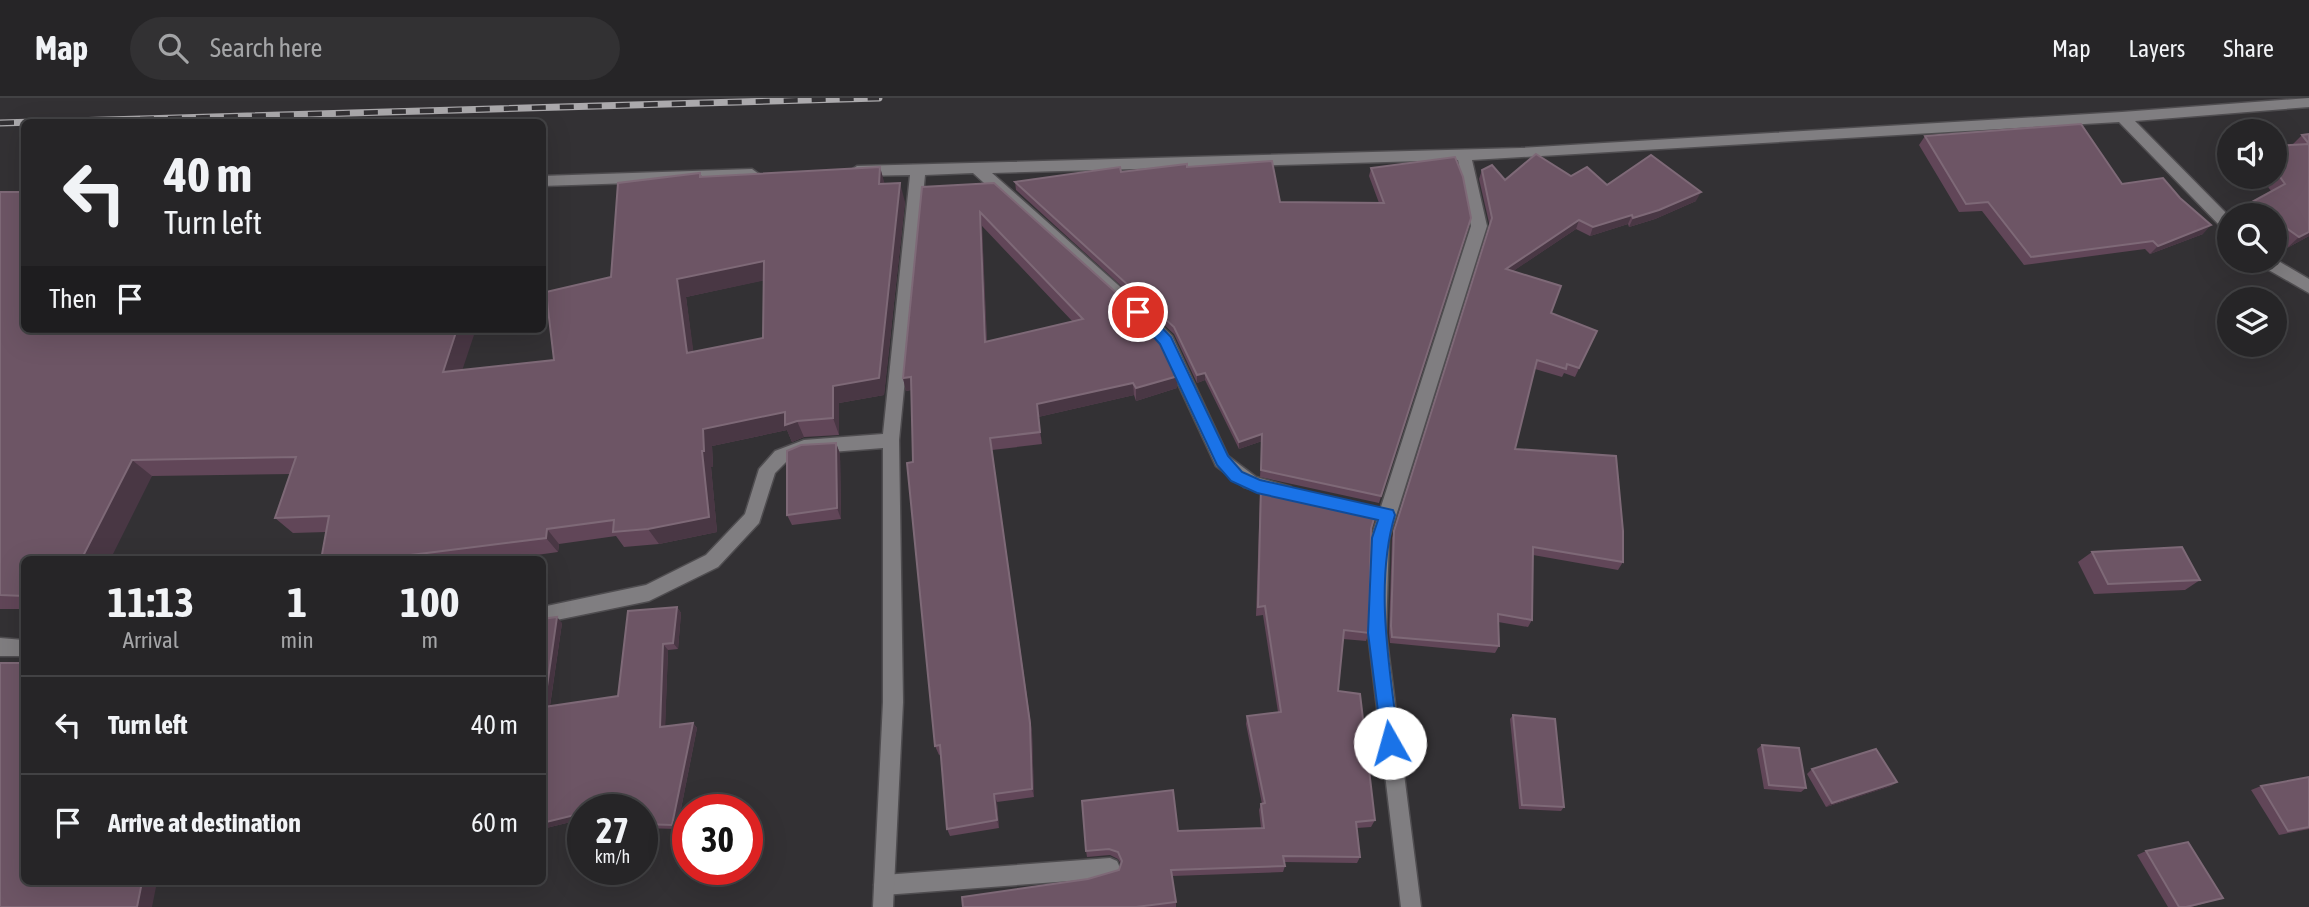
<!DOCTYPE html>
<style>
:root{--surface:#262527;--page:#323133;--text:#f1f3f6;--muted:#a4a5a7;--line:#424244}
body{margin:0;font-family:"Asap Condensed",sans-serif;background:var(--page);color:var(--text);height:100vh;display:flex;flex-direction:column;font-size:26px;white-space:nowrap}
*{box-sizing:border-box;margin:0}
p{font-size:23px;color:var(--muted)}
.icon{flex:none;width:38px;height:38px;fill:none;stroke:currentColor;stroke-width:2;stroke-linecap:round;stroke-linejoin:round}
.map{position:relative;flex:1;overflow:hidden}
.panel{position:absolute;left:21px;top:458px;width:525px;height:329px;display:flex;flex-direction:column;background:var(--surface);border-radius:10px;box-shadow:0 7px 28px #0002,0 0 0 2px var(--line)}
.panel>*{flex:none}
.top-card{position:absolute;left:21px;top:21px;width:525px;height:214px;border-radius:10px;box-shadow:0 7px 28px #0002,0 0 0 2px var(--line);background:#262527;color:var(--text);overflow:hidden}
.controls{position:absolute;left:2217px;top:21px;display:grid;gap:14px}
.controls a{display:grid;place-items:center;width:70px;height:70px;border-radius:50%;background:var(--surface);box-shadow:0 7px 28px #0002,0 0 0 2px var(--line);font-size:35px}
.speed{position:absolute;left:567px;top:696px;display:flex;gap:14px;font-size:35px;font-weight:700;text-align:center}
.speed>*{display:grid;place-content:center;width:91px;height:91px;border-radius:50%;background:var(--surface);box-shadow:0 7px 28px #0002,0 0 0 2px var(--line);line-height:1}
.speed small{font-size:18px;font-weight:400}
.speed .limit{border:10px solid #d22;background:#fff;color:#111}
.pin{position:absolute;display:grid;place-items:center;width:60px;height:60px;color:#fff;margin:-30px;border:4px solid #fff;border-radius:50%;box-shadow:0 2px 7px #0007}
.me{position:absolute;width:77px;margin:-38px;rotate:353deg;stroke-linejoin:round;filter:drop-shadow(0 0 5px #0008)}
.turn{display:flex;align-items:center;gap:24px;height:147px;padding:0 28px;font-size:32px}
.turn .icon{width:91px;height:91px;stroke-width:2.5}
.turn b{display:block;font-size:49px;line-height:60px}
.then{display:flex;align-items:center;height:66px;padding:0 28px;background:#0003;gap:14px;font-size:26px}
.eta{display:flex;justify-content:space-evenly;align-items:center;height:119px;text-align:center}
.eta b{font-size:42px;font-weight:700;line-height:49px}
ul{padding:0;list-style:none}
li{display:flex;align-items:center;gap:21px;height:98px;padding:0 28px;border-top:2px solid var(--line)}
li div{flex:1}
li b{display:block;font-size:26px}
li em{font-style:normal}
header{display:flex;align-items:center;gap:42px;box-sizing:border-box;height:98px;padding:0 35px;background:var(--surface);border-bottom:2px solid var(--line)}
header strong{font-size:33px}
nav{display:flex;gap:38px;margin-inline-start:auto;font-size:24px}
.search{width:490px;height:63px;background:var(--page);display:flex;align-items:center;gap:18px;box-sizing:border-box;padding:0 24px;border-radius:38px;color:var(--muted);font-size:26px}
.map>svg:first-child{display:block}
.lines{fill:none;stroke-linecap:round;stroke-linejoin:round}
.lane-casing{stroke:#4f4d50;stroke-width:3}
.street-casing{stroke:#4f4d50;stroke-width:3}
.lane{fill:#807e81;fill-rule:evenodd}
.street{fill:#807e81;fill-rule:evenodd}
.rail-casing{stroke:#aba9ac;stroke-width:7}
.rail{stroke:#333134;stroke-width:4.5;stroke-dasharray:14;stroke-linecap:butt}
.wall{fill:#614658;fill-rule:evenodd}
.shaded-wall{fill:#493744}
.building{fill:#6d5565;stroke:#7e6977;stroke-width:2;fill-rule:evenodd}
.route{fill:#1a73e8;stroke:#114b97;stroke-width:2}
</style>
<header>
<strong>Map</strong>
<div class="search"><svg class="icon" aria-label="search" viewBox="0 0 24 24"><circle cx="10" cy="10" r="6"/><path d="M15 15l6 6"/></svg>Search here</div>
<nav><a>Map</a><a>Layers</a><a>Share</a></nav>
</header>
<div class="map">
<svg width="2309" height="809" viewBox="0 0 2309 809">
<rect width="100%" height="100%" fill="#333134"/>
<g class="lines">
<defs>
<path id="lane" d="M1110,760L1117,763L1120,770L1117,777L1110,780L884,797L877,794L874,787L877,780L884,777Z"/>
<g id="street">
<path d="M2309,0V9L2135,23L2230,119V135L2225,133L2119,24L1472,62L1487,128L1389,440L1386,535L1421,809H1401L1368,535L1371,440L1471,128L1458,62L992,75L1144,210L1172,238L1228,358L1256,379L1291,389L1294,394L1291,399L1285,401L1244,389L1216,368L1160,247L1132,218L973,75L925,77L899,342L903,604L893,809H873L883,604V350L805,356L787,363L775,375L759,425L718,469L649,503L542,525V509L646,487L706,457L745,416L759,371L775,353L804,342L883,336L910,77L857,78L850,73L857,68L1521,50L2122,14Z"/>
<path d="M752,71L759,76L752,81L542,88V78Z"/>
<path d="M2275,161L2309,181V195L2260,167L2257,163Z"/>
<path d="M0,540L24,542V558H0Z"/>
</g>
</defs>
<use href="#lane" class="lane-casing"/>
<use href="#street" class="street-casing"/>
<use href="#lane" class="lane"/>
<use href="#street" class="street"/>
<defs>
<path id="rail" d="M0,25L879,0"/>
</defs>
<use href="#rail" class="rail-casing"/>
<use href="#rail" class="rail"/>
</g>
<g class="wall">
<path d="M2309,36V138L2287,150L2275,141V117H2243L2241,115L2252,104L2271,93L2261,79H2275V48L2292,47L2302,37Z"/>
<path d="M1925,38L2122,86L2203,136L2150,156L2145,151L2024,167L1982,113L1959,114L1919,47Z"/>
<path d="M880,69L884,86L905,104L884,297L839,305V337L804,339L792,344L787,332L712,348L713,369H711L717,434L659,446L624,449L616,438L559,446L558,454L500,462H321L326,434L293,435L275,420L291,376L152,378L24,462V511H0V94L462,272L554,262L611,179L700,75L702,79ZM764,182L763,240L693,254L686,199Z"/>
<path d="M1187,69L1280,104L1379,105L1369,78L1371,70L1471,120L1379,405L1260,379L1262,343L1239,351L1205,282L1197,285L1174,236L1016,92L1015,84L1121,74Z"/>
<path d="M1482,72L1505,82L1571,78L1607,87L1696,103L1655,121L1629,129L1628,126L1590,138L1576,131L1513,173L1551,215L1597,233L1575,279L1564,275L1562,279L1535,271L1515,351L1623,464L1618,472L1533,457L1532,522L1528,529L1498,524L1499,548L1495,555L1390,545L1389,535L1392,440L1490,129L1479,81Z"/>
<path d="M994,85L1177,290L1136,303L1134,297L1038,319L1042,346L992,352L1032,634L1034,699L997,704L999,730L950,738L947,731L941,656L939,657L935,648L913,364L911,292L906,293L903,280ZM982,128L1073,224L987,244Z"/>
<path d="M836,345L840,356L841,421L792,427L787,417Z"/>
<path d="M1261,389L1371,432L1369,535L1366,543L1343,541L1338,593L1375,722L1371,729L1357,730L1360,759L1357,765L1284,764L1285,768L1283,774L1172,778L1176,804V809H963L1088,781L1119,772L1121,766L1118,761L1110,757L1087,759L1086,753L1178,733L1261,730L1259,712L1261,706H1262L1246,626L1247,618L1278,614L1263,517L1256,518L1260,398Z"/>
<path d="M2092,454L2200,482L2185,492L2094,496L2078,464Z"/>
<path d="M677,509L681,515L678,551L668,552L665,628L693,625L697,630L677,731L642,730V712H583V721L542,731V521L562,525L550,608L618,598Z"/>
<path d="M1513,617L1564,709L1561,713L1519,711L1510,621Z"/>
<path d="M1762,647L1806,690L1801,694L1764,691L1757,651Z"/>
<path d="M1812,671L1897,684L1891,688L1826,709L1807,676Z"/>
<path d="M2309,679V731L2279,737L2251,692L2261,688Z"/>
<path d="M2146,753L2223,800L2191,809H2168L2137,757Z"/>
</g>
<g class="shaded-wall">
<path d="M880,69L885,87L879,86Z"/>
<path d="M900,85L905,104L884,297L839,305V337L833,320V288Z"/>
<path d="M1701,94L1696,103L1655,121L1629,129L1633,120Z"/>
<path d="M980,114L982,128L987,257L985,244Z"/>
<path d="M1632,117L1628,126L1590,138L1593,129Z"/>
<path d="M1579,122L1576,131L1503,180L1506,171Z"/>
<path d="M2211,127L2203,136L2150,156L2158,148Z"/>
<path d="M2309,134V138L2287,150L2299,139Z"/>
<path d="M764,163L771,181L686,199L696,272L687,255L677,181Z"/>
<path d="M457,231H476L456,291L443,274Z"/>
<path d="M1205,275V282L1197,285V277Z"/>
<path d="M1178,278L1177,290L1136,303V290Z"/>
<path d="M911,279L914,291L906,293L903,280Z"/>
<path d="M1133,285L1134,297L1038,319L1042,346L1037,306Z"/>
<path d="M785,314L797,323L804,339L792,344L787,332L712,348L713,369H711L717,434L659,446L648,431L702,353L703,331Z"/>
<path d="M1262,336V343L1239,351V344Z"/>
<path d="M990,340L1032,634L1034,699L1032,691Z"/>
<path d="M836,345L840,356L841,421L837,410Z"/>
<path d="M132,362L152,378L110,462H81Z"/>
<path d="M547,431L559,446L558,454L546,440Z"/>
<path d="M677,509L681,515L678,551L673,545Z"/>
<path d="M557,519L562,525L549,614L544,609Z"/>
<path d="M663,546L668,552L665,634L660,629Z"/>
<path d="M693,625L697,630L677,731L672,727Z"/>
<path d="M1897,684L1891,688L1826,709L1832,705Z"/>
<path d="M994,696L997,704L999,730L997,722Z"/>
<path d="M583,715V721L542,731V725Z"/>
<path d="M142,784H157L152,809H137Z"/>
</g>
<g class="building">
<path d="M2081,26L2122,86L2163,80L2180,100L2211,127L2158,148L2153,143L2031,159L1988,104L1966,106L1925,38Z"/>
<path d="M2309,36V46L2302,37Z"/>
<path d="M2309,46V134L2299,139L2275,122V117H2269L2252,104L2285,86L2275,72V48Z"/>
<path d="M1536,56L1571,78L1587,69L1607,87L1651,57L1701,94L1659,112L1633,120L1632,117L1593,129L1579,122L1506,171L1561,188L1551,215L1597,233L1579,270L1567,266L1566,271L1537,262L1515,351L1616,358L1623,433V464L1533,449L1532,522L1498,516L1499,548L1392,539L1391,528L1394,433L1492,120L1482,72L1492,67L1505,82Z"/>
<path d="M1455,59L1463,79L1471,120L1381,398L1261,372L1262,336L1239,344L1205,275L1197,277L1174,229L1015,84L1120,69L1121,74L1187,66V69L1272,63L1280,104L1384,105L1371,70Z"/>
<path d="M880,69L879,86L900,85L879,280L833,288V320L797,323L785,327V314L703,331L704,353H702L709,419L648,431L613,434L614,422L547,431L546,440L411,457L410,462H321L329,418L275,420L296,359L132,362L81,462H24V498L0,497V94H24V231H457L443,274L554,262L546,194L611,179L618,85L700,75V79ZM764,163L763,240L687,255L677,181Z"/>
<path d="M994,85L1130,207L1158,236L1178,278L1136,290L1133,285L1037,306L1040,334L990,340L1030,625L1032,691L994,696L997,722L947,731L940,647L935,648L907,365L913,364L911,279L903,280L922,89ZM980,114L1083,221L985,244Z"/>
<path d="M836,345L837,410L787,417V353L801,347Z"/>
<path d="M1261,389L1376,414L1371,431L1369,535L1344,532L1338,593L1360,596L1375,722L1356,724L1360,759L1283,758L1285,768L1171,772L1176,804L1136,809H963L962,799L1088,781L1119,772L1122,763L1118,754L1109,751L1086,753L1082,703L1173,692L1178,733L1264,730L1261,706L1265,705L1247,618L1281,614L1265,508L1258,509Z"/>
<path d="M2182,449L2200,482L2108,486L2092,454Z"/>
<path d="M677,509L673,545L663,546L660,629L693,625L672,727L642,726V712H601L602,710L593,712H583V715L542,725V521L557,519L544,609L618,598L628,513Z"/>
<path d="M0,565H24V784H142L137,809H0Z"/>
<path d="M1513,617L1555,621L1564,709L1522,707Z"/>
<path d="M1762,647L1799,650L1806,690L1769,687Z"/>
<path d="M1876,651L1897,684L1832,705L1812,671Z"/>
<path d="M2309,679V729L2288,733L2261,688Z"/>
<path d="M2188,744L2223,800L2186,809H2179L2146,753Z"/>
</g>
<path class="route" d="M1138,208L1143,210L1171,239L1228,358L1242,374L1260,382L1393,412L1395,417C1374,486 1390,574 1399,645L1397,651L1390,653L1384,651L1382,645L1368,535L1372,440L1378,422L1257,395L1231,383L1217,367L1160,246L1131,214Z"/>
</svg>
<div class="controls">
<a><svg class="icon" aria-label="sound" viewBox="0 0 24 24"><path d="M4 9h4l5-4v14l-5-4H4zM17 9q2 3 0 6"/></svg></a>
<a><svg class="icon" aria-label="search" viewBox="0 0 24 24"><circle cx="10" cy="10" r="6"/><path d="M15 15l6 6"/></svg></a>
<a><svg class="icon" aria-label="layers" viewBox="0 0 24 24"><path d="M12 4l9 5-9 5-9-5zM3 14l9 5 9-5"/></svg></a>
</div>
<div class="speed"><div>27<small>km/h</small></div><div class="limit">30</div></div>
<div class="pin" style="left:1138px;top:214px;background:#d93025"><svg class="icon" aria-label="arrive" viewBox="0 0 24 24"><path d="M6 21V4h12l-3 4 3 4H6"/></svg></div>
<svg class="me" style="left:1390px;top:645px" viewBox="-20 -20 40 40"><circle r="19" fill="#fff"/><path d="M0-13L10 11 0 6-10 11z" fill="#1a73e8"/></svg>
<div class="top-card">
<div class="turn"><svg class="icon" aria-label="left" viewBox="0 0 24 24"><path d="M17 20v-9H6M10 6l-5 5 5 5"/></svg><div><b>40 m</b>Turn left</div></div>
<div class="then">Then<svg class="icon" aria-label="arrive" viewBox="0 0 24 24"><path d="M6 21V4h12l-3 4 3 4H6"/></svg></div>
</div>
<section class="panel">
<div class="eta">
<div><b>11:13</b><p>Arrival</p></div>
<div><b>1</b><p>min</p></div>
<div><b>100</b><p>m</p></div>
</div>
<ul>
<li><svg class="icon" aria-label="left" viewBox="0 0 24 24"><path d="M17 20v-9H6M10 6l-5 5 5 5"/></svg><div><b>Turn left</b></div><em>40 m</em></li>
<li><svg class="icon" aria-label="arrive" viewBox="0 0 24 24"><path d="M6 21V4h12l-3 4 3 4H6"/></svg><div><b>Arrive at destination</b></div><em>60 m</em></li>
</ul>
</section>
</div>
